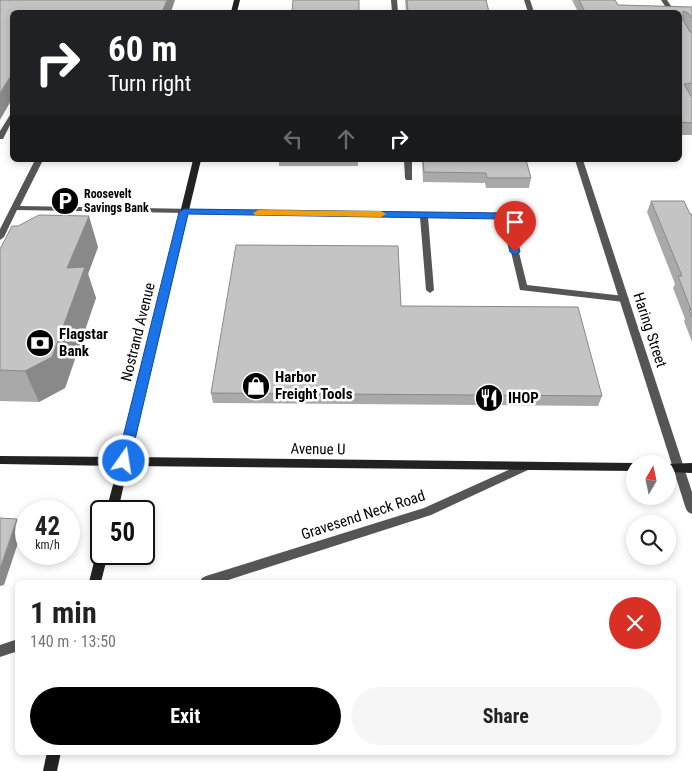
<!DOCTYPE html>
<meta charset="utf-8">
<style>
:root{--surface:#fff;--page:#f6f6f6;--text:#222;--muted:#767676;--accent:#000}
body{margin:0;font-family:"Roboto Condensed",sans-serif;background:var(--page);color:var(--text);height:100vh;display:flex;flex-direction:column;font-size:19px;white-space:nowrap}
*{box-sizing:border-box;margin:0}
p{font-size:16px;color:var(--muted)}
.icon{flex:none;width:28px;height:28px;fill:none;stroke:currentColor;stroke-width:2;stroke-linecap:round;stroke-linejoin:round}
.map{position:relative;flex:1;overflow:hidden}
.drawer{position:absolute;left:15px;top:580px;width:661px;height:175px;display:flex;flex-direction:column;background:var(--surface);border-radius:8px;box-shadow:0 2px 8px #0003}
.drawer>*{flex:none}
.banner{position:absolute;left:10px;top:10px;width:672px;height:152px;border-radius:8px;box-shadow:0 2px 8px #0003;background:#202124;color:#fff;overflow:hidden}
.needle{width:32px;rotate:9deg}
.buttons{position:absolute;left:626px;top:455px;display:grid;gap:10px}
.buttons a{display:grid;place-items:center;width:50px;height:50px;border-radius:50%;background:var(--surface);box-shadow:0 2px 8px #0003;font-size:25px}
.speed{position:absolute;left:15px;top:500px;display:flex;gap:10px;font-size:25px;font-weight:700;text-align:center}
.speed>*{display:grid;place-content:center;width:65px;height:65px;border-radius:50%;background:var(--surface);box-shadow:0 2px 8px #0003;line-height:1}
.speed small{font-size:12px;font-weight:400}
.speed .limit{border:2px solid #111;border-radius:8px;background:#fff;color:#111}
.pin{position:absolute;display:grid;place-items:center;width:42px;height:42px;color:#fff;margin:-51px -21px;border-radius:50% 50% 50% 0;rotate:-45deg;box-shadow:0 0 5px #0007}
.pin .icon{rotate:45deg}
.me{position:absolute;width:55px;margin:-28px;rotate:13deg;stroke-linejoin:round;filter:drop-shadow(0 0 4px #0008)}
.turn{display:flex;align-items:center;gap:18px;height:105px;padding:0 15px;font-size:22px}
.turn .icon{width:65px;height:65px;stroke-width:2.5}
.turn b{display:block;font-size:35px;line-height:42px}
.lanes{display:flex;align-items:center;height:48px;padding:0 15px;background:#0003;justify-content:center;gap:25px;direction:ltr}
.lanes .off{opacity:.35}
.round{display:grid;place-items:center;flex:none;width:52px;height:52px;border-radius:26px;background:var(--page)}
.headline{display:flex;align-items:center;justify-content:space-between;height:85px;padding:0 15px}
h1{font-size:30px;font-weight:700;line-height:38px}
.primary-button{display:flex;gap:10px;margin-top:auto;padding:10px 15px}
.primary-button a{flex:1;height:58px;border-radius:30px;background:var(--accent);color:#fff;font-size:20px;font-weight:700;line-height:58px;text-align:center}
.primary-button a+a{background:var(--page);color:var(--text)}
.map>svg:first-child{display:block}
.lines{fill:none;stroke-linecap:round;stroke-linejoin:round}
.service{fill:#555;fill-rule:evenodd}
.minor{fill:#555;fill-rule:evenodd}
.secondary{fill:#222;fill-rule:evenodd}
.wall{fill:#a9a9a9}
.shaded-wall{fill:#898989}
.building{fill:#c4c4c4;stroke:#898989}
.route{fill:#1a73e8;stroke:#114b97}
.slow{fill:#f59e0b}
.labels{text-anchor:middle;dominant-baseline:central;stroke-width:5;stroke-linejoin:round;paint-order:stroke}
.far-poi-label{font-size:12px;font-weight:bold;fill:#000;stroke:#fff;text-anchor:start}
.street-label{font-size:15px;fill:#000;stroke:#fff}
.poi-label{font-size:15px;font-weight:bold;fill:#000;stroke:#fff;text-anchor:start}
</style>
<div class="map">
<svg width="692" height="771" viewBox="0 0 692 771">
<rect width="100%" height="100%" fill="#fff"/>
<g class="lines">
<g class="service">
<path d="M391,0H397L398,12H392Z"/>
<path d="M661,0H667L675,12H669Z"/>
<path d="M12,114V121L3,139H0V131L10,115Z"/>
<path d="M35,160H43L20,206L506,214L510,216L527,285L624,296L629,299L624,302L520,290L503,218L428,217L434,290L430,293L426,290L420,217L17,210L4,237L0,240V229Z"/>
<path d="M404,160H412V180H406L405,178Z"/>
</g>
<g class="minor">
<path d="M524,0H530L534,12H528Z"/>
<path d="M575,160H583L692,492V514L688,512L686,509Z"/>
<path d="M526,462L530,463L531,466L530,469L431,515L222,582H200L202,578L206,576L424,508Z"/>
<path d="M18,639V651L0,657V645Z"/>
</g>
<g class="secondary">
<path d="M234,0H240L237,12H231Z"/>
<path d="M193,160H201L130,457L635,463L639,464H635V471L128,466L118,511H106L118,466L0,464V456L120,457Z"/>
<path d="M692,463V473L668,472L667,464Z"/>
<path d="M101,549V554H108L101,582H89L96,554L98,550Z"/>
<path d="M47,752H61L57,771H43Z"/>
</g>
</g>
<g class="wall">
<path d="M405,0H486L489,12H406Z"/>
<path d="M572,0H615L618,5L692,7V96H691L692,98V135H680V12H578Z"/>
<rect x="279" y="160" width="79" height="6"/>
<path d="M422,160H526L531,178L529,188H486L485,183L423,182Z"/>
<path d="M651,201L692,214V342L684,321L685,319L673,288L675,284L647,212Z"/>
<path d="M98,247L88,274L96,298L65,388L39,402L0,401V249Z"/>
<path d="M401,306L602,396L598,406L213,403L211,393Z"/>
</g>
<g class="shaded-wall">
<path d="M167,0H175L171,12H162Z"/>
<path d="M12,74V99L0,120V93Z"/>
<path d="M89,216L98,247L88,274L96,298L65,388L39,402L25,371Z"/>
<path d="M17,519L23,528L4,585L0,586V569Z"/>
</g>
<g class="building">
<path d="M0,0H167L162,12H12V74L0,93Z"/>
<path d="M293,0H359V12H292Z"/>
<path d="M407,0H486L489,12H408Z"/>
<path d="M579,0H615L618,5L692,7V18L688,13L683,11V20L690,32L692,33V83L684,84L692,98V123L680,122V12H585Z"/>
<path d="M423,160H526L531,178H487L486,173L424,172Z"/>
<path d="M651,201H684L690,214H692V317L689,310H691L678,276H682Z"/>
<path d="M39,215L89,216L67,268L85,267L52,357L25,371L0,370V249L12,226H18Z"/>
<path d="M236,245L398,246L401,306L578,307L602,396L211,393Z"/>
<path d="M0,518L17,519L0,569Z"/>
</g>
<path class="route" d="M184,209L506,213L511,216L520,252L515,255L510,252L502,219L188,214L130,461L128,465H119L117,461L179,212Z"/>
<path class="slow" d="M258,210L381,211L386,214L381,217L255,215L253,213Z"/>
<defs>
<symbol id="parking-disc" viewBox="-11 -11 22 22"><circle r="9.5" fill="#000" stroke="#fff"/><path d="M-3.5-5.5H1a3.5 3.5 0 0 1 0 7H-1V5.5H-3.5ZM-1-3.4V-.6H.8a1.4 1.4 0 0 0 0-2.8Z" fill="#fff"/></symbol>
<symbol id="bank-disc" viewBox="-11 -11 22 22"><circle r="9.5" fill="#000" stroke="#fff"/><path d="M-6-4H6V4H-6ZM0-2.3a2.3 2.3 0 1 0 0 4.6a2.3 2.3 0 1 0 0-4.6Z" fill="#fff"/></symbol>
<symbol id="shop-disc" viewBox="-11 -11 22 22"><circle r="9.5" fill="#000" stroke="#fff"/><path d="M-5-2.5h2.3a2.7 3.5 0 0 1 5.4 0H5L5.5 6h-11ZM-1.5-2.5h3a1.5 2.3 0 0 0-3 0Z" fill="#fff"/></symbol>
<symbol id="restaurant-disc" viewBox="-11 -11 22 22"><circle r="9.5" fill="#000" stroke="#fff"/><path d="M-5-6h1v4h1v-4h1v4h1v-4h1v5L-1.5 .5V6h-2V.5L-5-1ZM5-6V6H3V1.5H1.5Q1.5-4 5-6Z" fill="#fff"/></symbol>
</defs>
<g fill-rule="evenodd">
<use href="#parking-disc" x="49" y="185" width="32" height="32"/>
<use href="#bank-disc" x="24" y="327" width="32" height="32"/>
<use href="#shop-disc" x="240" y="370" width="32" height="32"/>
<use href="#restaurant-disc" x="473" y="382" width="32" height="32"/>
</g>
<g class="labels">
<g class="far-poi-label">
<text x="84" y="194">Roosevelt<tspan x="84" dy="14">Savings Bank</tspan></text>
</g>
<g class="street-label">
<text transform="translate(650 330) rotate(72)">Haring Street</text>
<text transform="translate(138 332) rotate(-76)">Nostrand Avenue</text>
<text transform="translate(318 449) rotate(1)">Avenue U</text>
<text transform="translate(363 515) rotate(-18)">Gravesend Neck Road</text>
</g>
<g class="poi-label">
<text x="59" y="334">Flagstar<tspan x="59" dy="17">Bank</tspan></text>
<text x="275" y="377">Harbor<tspan x="275" dy="17">Freight Tools</tspan></text>
<text x="508" y="398">IHOP</text>
</g>
</g>
</svg>
<div class="buttons">
<a><svg class="needle" viewBox="-14 -14 28 28"><path d="M0-13l5 13h-10z" fill="#e53935"/><path d="M0 13l5-13h-10z" fill="#767676"/></svg></a>
<a><svg class="icon" aria-label="search" viewBox="0 0 24 24"><circle cx="10" cy="10" r="6"/><path d="M15 15l6 6"/></svg></a>
</div>
<div class="speed"><div>42<small>km/h</small></div><div class="limit">50</div></div>
<div class="pin" style="left:515px;top:252px;background:#d93025"><svg class="icon" aria-label="arrive" viewBox="0 0 24 24"><path d="M6 21V4h12l-3 4 3 4H6"/></svg></div>
<svg class="me" style="left:124px;top:461px" viewBox="-20 -20 40 40"><circle r="17" fill="#1a73e8" stroke="#fff" stroke-width="3"/><path d="M0-11L8 9 0 5-8 9z" fill="#fff"/></svg>
<div class="banner">
<div class="turn"><svg class="icon" aria-label="right" viewBox="0 0 24 24"><path d="M7 20v-9h11M14 6l5 5-5 5"/></svg><div><b>60 m</b>Turn right</div></div>
<div class="lanes"><svg class="icon off" aria-label="left" viewBox="0 0 24 24"><path d="M17 20v-9H6M10 6l-5 5 5 5"/></svg><svg class="icon off" aria-label="ahead" viewBox="0 0 24 24"><path d="M12 20V5M6 11l6-6 6 6"/></svg><svg class="icon" aria-label="right" viewBox="0 0 24 24"><path d="M7 20v-9h11M14 6l5 5-5 5"/></svg></div>
</div>
<section class="drawer">
<div class="headline"><div><h1>1 min</h1><p>140 m · 13:50</p></div><a class="round" style="background:#d93025;color:#fff"><svg class="icon" aria-label="close" viewBox="0 0 24 24"><path d="M6 6l12 12M18 6L6 18"/></svg></a></div>
<div class="primary-button"><a>Exit</a><a>Share</a></div>
</section>
</div>
